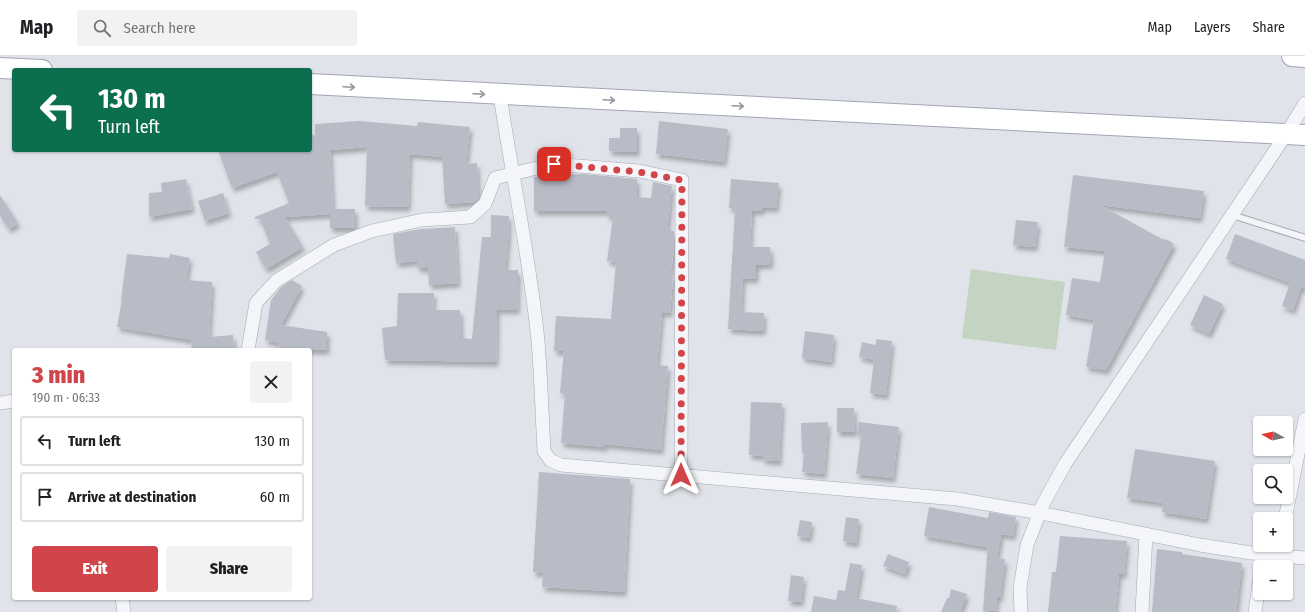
<!DOCTYPE html>
<meta charset="utf-8">
<style>
:root{--surface:#fff;--page:#f2f2f2;--text:#202124;--muted:#757577;--line:#e0e0e0;--accent:#d14449}
body{margin:0;font-family:"Fira Sans Condensed",sans-serif;background:var(--page);color:var(--text);height:100vh;display:flex;flex-direction:column;font-size:15px;white-space:nowrap}
*{box-sizing:border-box;margin:0}
p{font-size:13px;color:var(--muted)}
.icon{flex:none;width:22px;height:22px;fill:none;stroke:currentColor;stroke-width:2;stroke-linecap:round;stroke-linejoin:round}
.map{position:relative;flex:1;overflow:hidden}
.side{position:absolute;left:12px;top:292px;width:300px;height:252px;display:flex;flex-direction:column;background:var(--surface);border-radius:4px;box-shadow:0 1px 3px #0004}
.side>*{flex:none}
.hud{position:absolute;left:12px;top:12px;width:300px;height:84px;border-radius:4px;box-shadow:0 1px 3px #0004;background:#0b6e4f;color:#fff;overflow:hidden}
.needle{width:26px;rotate:278deg}
.controls{position:absolute;left:1253px;top:360px;display:grid;gap:8px}
.controls a{display:grid;place-items:center;width:40px;height:40px;border-radius:4px;background:var(--surface);box-shadow:0 1px 3px #0004;font-size:20px}
.pin{position:absolute;display:grid;place-items:center;width:34px;height:34px;color:#fff;margin:-17px;border-radius:8px;box-shadow:0 2px 6px #0006}
.me{position:absolute;width:44px;margin:-22px;rotate:0deg;stroke-linejoin:round;filter:drop-shadow(0 0 3px #0008)}
.turn{display:flex;align-items:center;gap:14px;height:84px;padding:0 20px;font-size:18px}
.turn .icon{width:52px;height:52px;stroke-width:2.5}
.turn b{display:block;font-size:28px;line-height:34px}
.round{display:grid;place-items:center;flex:none;width:42px;height:42px;border-radius:4px;background:var(--page)}
.head{display:flex;align-items:center;justify-content:space-between;height:68px;padding:0 20px}
h1{font-size:24px;font-weight:800;line-height:30px;color:var(--accent)}
.button{display:flex;gap:8px;margin-top:auto;padding:8px 20px}
.button a{flex:1;height:46px;border-radius:4px;background:var(--accent);color:#fff;font-size:16px;font-weight:800;line-height:46px;text-align:center}
.button a+a{background:var(--page);color:var(--text)}
ul{padding:0;list-style:none}
li{display:flex;align-items:center;gap:12px;height:50px;margin:0 8px 6px;padding:0 12px;border:2px solid var(--line);border-radius:4px}
li div{flex:1}
li b{display:block;font-size:15px}
li em{font-style:normal}
header{display:flex;align-items:center;gap:24px;box-sizing:border-box;height:56px;padding:0 20px;background:var(--surface);border-bottom:1px solid var(--line)}
header strong{font-size:19px}
nav{display:flex;gap:22px;margin-inline-start:auto;font-size:14px}
.search{width:280px;height:36px;background:var(--page);display:flex;align-items:center;gap:10px;box-sizing:border-box;padding:0 14px;border-radius:4px;color:var(--muted);font-size:15px}
.map>svg:first-child{display:block}
.grass{fill:#c4d4c2}
.building{fill:#b8bcc7;filter:url(#shadow)}
.lines{fill:none;stroke-linecap:round;stroke-linejoin:round}
.lane-casing{stroke:#a6a9b4;stroke-width:8}
.street-casing{stroke:#a6a9b4;stroke-width:14}
.primary-casing{stroke:#a0a6b6;stroke-width:22}
.lane{stroke:#f4f5f8;stroke-width:6}
.street{stroke:#f4f5f8;stroke-width:13}
.primary{stroke:#fff;stroke-width:20}
.oneway{stroke:#9497a0}
.route{stroke:#d14449;stroke-width:7;stroke-dasharray:0 12.6}
</style>
<header>
<strong>Map</strong>
<div class="search"><svg class="icon" aria-label="search" viewBox="0 0 24 24"><circle cx="10" cy="10" r="6"/><path d="M15 15l6 6"/></svg>Search here</div>
<nav><a>Map</a><a>Layers</a><a>Share</a></nav>
</header>
<div class="map">
<svg width="1305" height="556" viewBox="0 0 1305 556">
<defs>
<filter id="shadow"><feDropShadow dx="2.5" dy="4.5" stdDeviation="2" flood-color="#0004"/></filter>
</defs>
<rect width="100%" height="100%" fill="#e1e3ea"/>
<path class="grass" d="M971,213L1065,226L1056,294L962,282Z"/>
<g class="building">
<path d="M359,65L417,70L418,66L470,71L466,108L477,107L478,143L475,146L445,148L442,101L410,98L408,151L365,150L367,91L330,94L333,153H355V172H330V158L285,161L303,191L266,213L256,196L270,188L260,163H255V161L289,147L277,116L232,132L218,94H310V77L315,80V68Z"/>
<path d="M659,65L728,73L724,106L656,98Z"/>
<path d="M620,72H637V96L609,95V82H620Z"/>
<path d="M584,118L637,123V141L651,142L653,126L672,130L667,175H674V195L670,220L673,221L670,257L662,256L657,309L668,310L661,394L605,388V391L561,387L565,338L560,337L564,295H554L556,260L611,263L616,206L607,205L613,161L607,160V155H534V121L544,119Z"/>
<path d="M1073,119L1204,135L1200,162L1100,149L1162,183L1168,184L1174,188L1106,314L1086,311L1094,264L1066,259L1072,222L1100,226L1105,195L1064,191Z"/>
<path d="M186,123L192,153L149,161V137L162,136L161,127Z"/>
<path d="M731,123L779,127L776,152L762,151V155L752,154L750,191H770L771,208L756,209V223L743,222L741,256L764,257L763,275L728,273L735,153L729,152Z"/>
<path d="M223,137L229,157L205,165L198,145Z"/>
<path d="M0,139L18,167L9,173L0,160Z"/>
<path d="M491,159L509,160L508,183L505,214H518L517,254L497,253L496,306L385,304L382,272L397,270L398,237H434L433,254H460L461,282L472,283L482,181H491Z"/>
<path d="M1016,164L1038,166L1035,191L1013,189Z"/>
<path d="M455,171L458,227L429,229L428,212H417V205L396,207L393,178L420,173Z"/>
<path d="M1235,178L1305,204V233L1301,231L1293,254L1282,250L1290,227L1226,203Z"/>
<path d="M127,198L169,202L170,198L190,202L186,224L212,226L209,281L233,279L234,294H191L192,284L117,271L122,244H121Z"/>
<path d="M292,224L302,230L281,269L327,276V294H279L280,287L265,284L271,244L281,231Z"/>
<path d="M1204,239L1223,248L1209,278L1190,269Z"/>
<path d="M805,275L834,279L831,306L802,302Z"/>
<path d="M876,283L892,285L886,339L870,337L874,304L859,301L862,286L876,289Z"/>
<path d="M751,346L782,347L779,405L763,404V400L749,399Z"/>
<path d="M837,352H854L855,376H837Z"/>
<path d="M828,366L824,418L802,416L804,397H802L801,367Z"/>
<path d="M859,366L899,371L893,422L856,418L861,380L857,379Z"/>
<path d="M1135,393L1215,405L1206,463L1162,456L1163,447L1127,442Z"/>
<path d="M539,416L630,423L624,536L542,531L543,517L533,516Z"/>
<path d="M929,451L988,462L989,456L1016,461L1013,480L1001,478L997,502L1005,503L1000,541H997L996,555H983L988,486L986,491L924,480Z"/>
<path d="M846,461L859,463L856,487L843,485Z"/>
<path d="M800,464L812,466L809,482L797,480Z"/>
<path d="M1060,480L1127,485L1124,518H1119L1115,556H1048L1052,516H1056Z"/>
<path d="M1157,493L1182,496V498L1242,507L1236,556H1152Z"/>
<path d="M888,498L909,506L905,518L883,510Z"/>
<path d="M850,507L862,509L856,542L897,550L896,556H811L814,540L836,544L838,534L845,535Z"/>
<path d="M791,519L804,521L801,546L788,545Z"/>
<path d="M951,533L967,538L960,556H941L947,542H949Z"/>
</g>
<g class="lines">
<defs>
<path id="lane" d="M1232,159L1305,182"/>
<g id="street">
<path d="M500,39C512,121 530,202 538,285C541,322 542,358 544,395L550,404L561,409L957,443L1040,457L1200,489L1251,497L1305,502"/>
<path d="M248,294L256,247L276,225L334,189L372,175L422,164L470,161L485,148L495,122L554,108L639,115L682,124L681,419"/>
<path d="M0,347L14,345"/>
<path d="M1285,463L1305,363"/>
<path d="M122,542L124,556"/>
<path d="M1021,556L1020,532L1027,489L1043,448L1065,408L1287,77L1305,47"/>
<path d="M1142,556L1146,479"/>
<path d="M1255,556L1260,521"/>
</g>
<g id="primary">
<path d="M1292,0L1305,1"/>
<path d="M0,12L42,14"/>
<path d="M310,28L1305,79"/>
</g>
</defs>
<use href="#lane" class="lane-casing"/>
<use href="#street" class="street-casing"/>
<use href="#primary" class="primary-casing"/>
<use href="#lane" class="lane"/>
<use href="#street" class="street"/>
<use href="#primary" class="primary"/>
</g>
<defs><path id="oneway-shaft" d="M-6 0H5M1.5-3L5.5 0L1.5 3" fill="none" stroke-width="1.6" stroke-linecap="round" stroke-linejoin="round"/></defs>
<g class="oneway">
<use href="#oneway-shaft" transform="translate(349 31) rotate(3)"/>
<use href="#oneway-shaft" transform="translate(479 38) rotate(3)"/>
<use href="#oneway-shaft" transform="translate(609 44) rotate(3)"/>
<use href="#oneway-shaft" transform="translate(738 50) rotate(3)"/>
</g>
<g class="lines">
<path class="route" d="M554,108L639,116L682,124L681,419"/>
</g>
</svg>
<div class="controls">
<a><svg class="needle" viewBox="-14 -14 28 28"><path d="M0-13l5 13h-10z" fill="#e53935"/><path d="M0 13l5-13h-10z" fill="#757577"/></svg></a>
<a><svg class="icon" aria-label="search" viewBox="0 0 24 24"><circle cx="10" cy="10" r="6"/><path d="M15 15l6 6"/></svg></a>
<a>+</a>
<a>−</a>
</div>
<div class="pin" style="left:554px;top:108px;background:#d93025"><svg class="icon" aria-label="arrive" viewBox="0 0 24 24"><path d="M6 21V4h12l-3 4 3 4H6"/></svg></div>
<svg class="me" style="left:681px;top:419px" viewBox="-20 -20 40 40"><path d="M0-17L14 15 0 8-14 15z" fill="#d14449" stroke="#fff" stroke-width="4"/></svg>
<div class="hud">
<div class="turn"><svg class="icon" aria-label="left" viewBox="0 0 24 24"><path d="M17 20v-9H6M10 6l-5 5 5 5"/></svg><div><b>130 m</b>Turn left</div></div>
</div>
<section class="side">
<div class="head"><div><h1>3 min</h1><p>190 m · 06:33</p></div><a class="round"><svg class="icon" aria-label="close" viewBox="0 0 24 24"><path d="M6 6l12 12M18 6L6 18"/></svg></a></div>
<ul>
<li><svg class="icon" aria-label="left" viewBox="0 0 24 24"><path d="M17 20v-9H6M10 6l-5 5 5 5"/></svg><div><b>Turn left</b></div><em>130 m</em></li>
<li><svg class="icon" aria-label="arrive" viewBox="0 0 24 24"><path d="M6 21V4h12l-3 4 3 4H6"/></svg><div><b>Arrive at destination</b></div><em>60 m</em></li>
</ul>
<div class="button"><a>Exit</a><a>Share</a></div>
</section>
</div>
